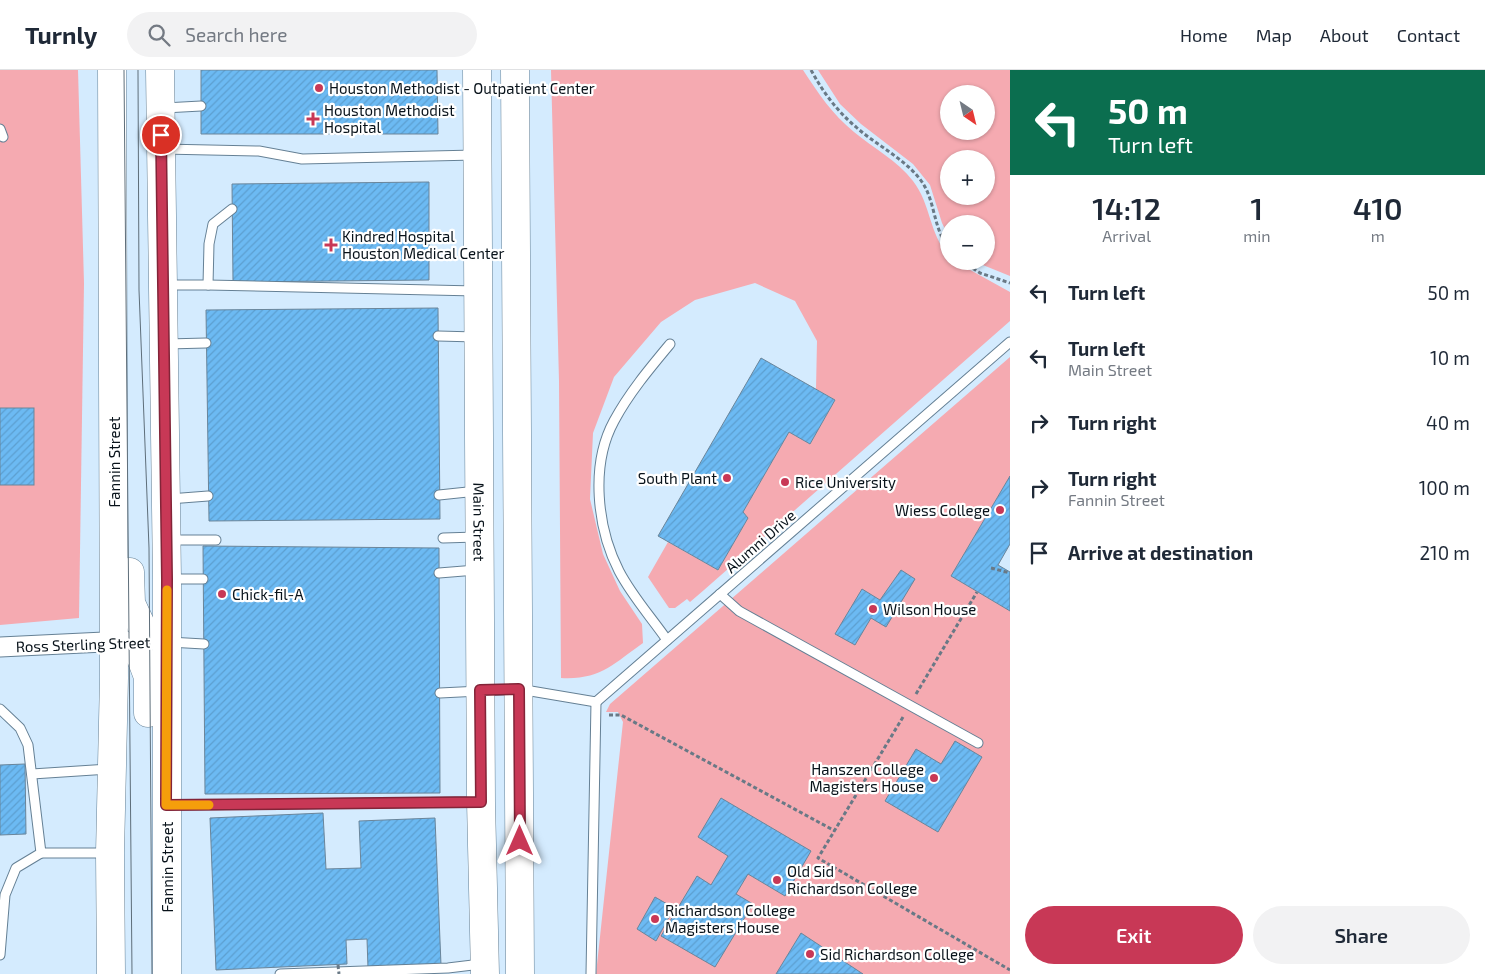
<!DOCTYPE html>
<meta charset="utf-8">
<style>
:root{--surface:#fff;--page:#f2f2f3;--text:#1f2937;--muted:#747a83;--line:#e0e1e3;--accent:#c83856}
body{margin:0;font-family:"Exo 2",sans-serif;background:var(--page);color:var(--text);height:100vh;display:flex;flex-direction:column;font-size:19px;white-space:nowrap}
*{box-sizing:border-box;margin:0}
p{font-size:16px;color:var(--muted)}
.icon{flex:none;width:28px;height:28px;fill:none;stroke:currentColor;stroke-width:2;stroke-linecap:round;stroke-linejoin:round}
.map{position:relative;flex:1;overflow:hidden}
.sheet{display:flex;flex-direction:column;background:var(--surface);width:475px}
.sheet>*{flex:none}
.banner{background:#0b6e4f;color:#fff;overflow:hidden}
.needle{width:32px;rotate:145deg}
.buttons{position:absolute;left:940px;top:15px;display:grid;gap:10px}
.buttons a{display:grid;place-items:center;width:55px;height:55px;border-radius:50%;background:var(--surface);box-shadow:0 1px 4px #0004;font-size:25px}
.pin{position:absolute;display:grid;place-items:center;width:42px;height:42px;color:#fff;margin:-21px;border:2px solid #fff;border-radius:50%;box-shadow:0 1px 5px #0007}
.me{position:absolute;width:55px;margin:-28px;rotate:0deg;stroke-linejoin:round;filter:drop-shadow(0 0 4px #0008)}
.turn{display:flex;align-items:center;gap:18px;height:105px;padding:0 15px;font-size:22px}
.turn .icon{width:65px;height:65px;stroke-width:2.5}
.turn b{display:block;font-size:35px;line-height:42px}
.eta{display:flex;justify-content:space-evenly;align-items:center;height:85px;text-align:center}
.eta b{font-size:30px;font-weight:600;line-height:35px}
.primary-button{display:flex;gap:10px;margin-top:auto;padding:10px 15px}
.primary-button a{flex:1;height:58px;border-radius:30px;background:var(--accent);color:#fff;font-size:20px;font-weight:600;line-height:58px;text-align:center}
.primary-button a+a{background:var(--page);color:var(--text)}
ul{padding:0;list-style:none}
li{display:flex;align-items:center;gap:15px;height:65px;padding:0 15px}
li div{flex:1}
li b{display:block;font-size:19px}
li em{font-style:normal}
header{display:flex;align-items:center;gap:30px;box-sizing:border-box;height:70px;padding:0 25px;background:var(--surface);border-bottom:1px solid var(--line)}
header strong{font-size:24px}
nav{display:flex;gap:28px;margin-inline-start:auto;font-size:18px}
.search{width:350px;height:45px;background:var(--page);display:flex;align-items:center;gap:12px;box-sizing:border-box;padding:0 18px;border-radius:28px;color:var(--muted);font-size:19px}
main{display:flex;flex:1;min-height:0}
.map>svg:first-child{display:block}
.green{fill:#f5aab1;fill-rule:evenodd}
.building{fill:url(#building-hatch);stroke:#6a859a}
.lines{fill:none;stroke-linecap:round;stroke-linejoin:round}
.lane-casing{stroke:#658095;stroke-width:11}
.street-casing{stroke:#658095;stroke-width:21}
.primary-casing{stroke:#658095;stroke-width:29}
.path{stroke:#697986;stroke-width:3;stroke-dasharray:4 2.5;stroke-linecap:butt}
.lane{stroke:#fff;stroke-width:9}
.street{stroke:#fff;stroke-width:19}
.primary{stroke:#fff;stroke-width:28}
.tram{stroke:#5e6e7a;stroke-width:1}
.path-bridge{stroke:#697986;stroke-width:3;stroke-dasharray:4 2.5;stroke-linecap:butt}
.route-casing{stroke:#822438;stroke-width:12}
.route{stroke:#c83856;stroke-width:9}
.slow{stroke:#f59e0b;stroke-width:9}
.poi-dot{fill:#c83856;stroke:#fff;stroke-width:2}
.labels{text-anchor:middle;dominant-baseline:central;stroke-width:4.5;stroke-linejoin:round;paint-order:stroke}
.poi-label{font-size:15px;fill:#08121a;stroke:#fff;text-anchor:start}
.street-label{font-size:15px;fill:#08121a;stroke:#fff}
</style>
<header>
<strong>Turnly</strong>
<div class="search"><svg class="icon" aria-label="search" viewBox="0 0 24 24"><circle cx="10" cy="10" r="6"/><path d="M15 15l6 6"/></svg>Search here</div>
<nav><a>Home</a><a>Map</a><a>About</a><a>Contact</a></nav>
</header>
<main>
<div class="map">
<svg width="1010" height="904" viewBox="0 0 1010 904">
<defs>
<pattern id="building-hatch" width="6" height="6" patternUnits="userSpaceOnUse" patternTransform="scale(1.25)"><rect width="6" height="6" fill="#6cbaf3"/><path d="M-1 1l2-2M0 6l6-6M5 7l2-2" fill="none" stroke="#5c9fd0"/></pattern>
</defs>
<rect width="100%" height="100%" fill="#d4ebfe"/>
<g class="green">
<path d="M0,0H78L84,213L79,548L0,555Z"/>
<path d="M551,0H803C818,23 832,44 854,62C873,78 897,90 913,111C931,134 929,164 949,186V191H954L1010,222V251L704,520L690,532L687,529L675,538H669L648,507L668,472L718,500L748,448L743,442L789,362L810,374L835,330L816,319L817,271L795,231L755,213L695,230L661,252L614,307L593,363L590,429L603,484L620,521L642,554L643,573C613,594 601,610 561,608L559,311Z"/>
<path d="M818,0H1010V206L973,191H986V154H949V167L942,153L930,115L913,94L861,54L840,34ZM949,24H986V61H949ZM949,89H986V126H949Z"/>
<path d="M1010,287V406L951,506L1010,541V904H596L623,652L618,642H606L610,634Z"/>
</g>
<g class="building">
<path d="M201,0H437L438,64H201Z"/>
<path d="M429,112V210L233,212L232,114Z"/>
<path d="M438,238L440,449L209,451L206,240Z"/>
<path d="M761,288L835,330L810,374L789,362L743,442L748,448L718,500L658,466Z"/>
<rect x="0" y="338" width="34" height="77"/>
<path d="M1010,406V474L998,495L1010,502V541L951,506Z"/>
<path d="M203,476L439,478L440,723L205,724Z"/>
<path d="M901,500L915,509L886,557L871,548L855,575L835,564L862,519L880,530Z"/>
<path d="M955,671L982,687L938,762L885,731L916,679L941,694Z"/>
<path d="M25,694L26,764L0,765V695Z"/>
<path d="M721,728L811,781L785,826L748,804L736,824L753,834L715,897L661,866L697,806L711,815L728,786L698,767Z"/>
<path d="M323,743L326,799L361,798L359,751L435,748L441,895L368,898L367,869L346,870L347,894L216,900L210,748Z"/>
<path d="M655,827L674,838L656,871L637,859Z"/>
<path d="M801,863L863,904H776Z"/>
</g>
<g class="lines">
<defs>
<g id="lane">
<path d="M164,38L201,36"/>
<path d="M0,59L3,67"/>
<path d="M163,79L259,81L302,89L475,85"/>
<path d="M165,215H208L209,174L213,154L232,139"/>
<path d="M208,215L476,221"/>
<path d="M438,266L476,267"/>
<path d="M167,274L206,273"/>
<path d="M439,425L477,421"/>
<path d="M169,429L208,426"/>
<path d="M443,468L477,467"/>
<path d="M169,470H216"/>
<path d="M439,503L476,500"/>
<path d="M169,509H203"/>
<path d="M720,524L739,541L978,673"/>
<path d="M667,570C651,547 632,526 619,501C597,458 590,395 614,351C629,323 650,298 670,274"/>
<path d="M169,572L204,574"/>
<path d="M440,623L519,619L596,632"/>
<path d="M596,632L1010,272"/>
<path d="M0,639L20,658L28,675L41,783L16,798L5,825L0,885"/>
<path d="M32,704L109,699"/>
<path d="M169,735L478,732"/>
<path d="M41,783H108"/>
<path d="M280,904L448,898L481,894"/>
<path d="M591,904L596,632"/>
</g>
<path id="street" d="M0,577L125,571"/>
<g id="primary">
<path d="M160,0L167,509V904"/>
<path id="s1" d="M477,0L481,732L485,904"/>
<path d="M515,0L520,904"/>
<path d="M130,502L131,533L142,557L166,572"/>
<path d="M114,571L139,583L148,607V643"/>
<path d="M111,904L110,783L114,608L112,0"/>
</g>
</defs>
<use href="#lane" class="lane-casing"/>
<use href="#street" class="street-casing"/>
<use href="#primary" class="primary-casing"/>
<g class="path">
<path d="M811,0C823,22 836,40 856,57C876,75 902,87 919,108C936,128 932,158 949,178"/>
<path d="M962,191L980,203L1010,213"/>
<path d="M991,498L1010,503"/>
<path d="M916,624L977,522"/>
<path d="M609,645H621L835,761"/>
<path d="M903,647L818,788L1010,900"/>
</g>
<use href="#lane" class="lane"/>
<use href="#street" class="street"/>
<use href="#primary" class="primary"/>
<g class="tram">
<path d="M124,0L132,904"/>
<path d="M138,0L139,220L149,478L152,904"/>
</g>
<path class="path-bridge" d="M338,895L339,904"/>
</g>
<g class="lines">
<defs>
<path id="route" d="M161,65L167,509L166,735L481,732L480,620L519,619L520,771"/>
</defs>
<use href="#route" class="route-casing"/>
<use href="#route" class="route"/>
<path class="slow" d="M167,520L166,735H209"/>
</g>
<g class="poi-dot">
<circle cx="319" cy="18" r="5"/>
<path d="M310.5 41.5h5v5h5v5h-5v5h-5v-5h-5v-5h5z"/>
<path d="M328.5 167.5h5v5h5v5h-5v5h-5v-5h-5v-5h5z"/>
<circle cx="727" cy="408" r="5"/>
<circle cx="785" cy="412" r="5"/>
<circle cx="1000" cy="440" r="5"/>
<circle cx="222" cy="524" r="5"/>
<circle cx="873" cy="539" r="5"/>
<circle cx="934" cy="708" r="5"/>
<circle cx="777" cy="810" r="5"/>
<circle cx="655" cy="849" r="5"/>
<circle cx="810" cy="884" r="5"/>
</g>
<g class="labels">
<g class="poi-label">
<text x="329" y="18">Houston Methodist - Outpatient Center</text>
<text x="324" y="40">Houston Methodist<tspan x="324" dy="17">Hospital</tspan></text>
<text x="342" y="166">Kindred Hospital<tspan x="342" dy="17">Houston Medical Center</tspan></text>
<text x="717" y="408" text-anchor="end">South Plant</text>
<text x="795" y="412">Rice University</text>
<text x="990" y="440" text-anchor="end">Wiess College</text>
<text x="232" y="524">Chick-fil-A</text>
<text x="883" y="539">Wilson House</text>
<text x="924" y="699" text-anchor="end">Hanszen College<tspan x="924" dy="17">Magisters House</tspan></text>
<text x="787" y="801">Old Sid<tspan x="787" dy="17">Richardson College</tspan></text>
<text x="665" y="840">Richardson College<tspan x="665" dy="17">Magisters House</tspan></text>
<text x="820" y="884">Sid Richardson College</text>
</g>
<g class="street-label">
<text transform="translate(114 392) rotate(-90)">Fannin Street</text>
<text stroke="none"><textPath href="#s1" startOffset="452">Main Street</textPath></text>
<text transform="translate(760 471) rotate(-41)">Alumni Drive</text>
<text transform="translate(83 574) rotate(-2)">Ross Sterling Street</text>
<text transform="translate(167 797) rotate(-90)">Fannin Street</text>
</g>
</g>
</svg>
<div class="buttons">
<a><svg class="needle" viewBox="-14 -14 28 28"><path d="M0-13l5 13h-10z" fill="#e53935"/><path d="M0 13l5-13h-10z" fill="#747a83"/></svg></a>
<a>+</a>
<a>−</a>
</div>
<div class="pin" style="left:161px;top:65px;background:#d93025"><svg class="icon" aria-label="arrive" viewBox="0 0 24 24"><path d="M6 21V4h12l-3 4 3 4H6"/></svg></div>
<svg class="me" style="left:520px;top:771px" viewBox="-20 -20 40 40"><path d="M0-17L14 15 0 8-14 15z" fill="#c83856" stroke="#fff" stroke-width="4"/></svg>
</div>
<section class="sheet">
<div class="banner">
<div class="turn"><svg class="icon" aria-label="left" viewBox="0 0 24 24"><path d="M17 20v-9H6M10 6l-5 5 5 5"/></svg><div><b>50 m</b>Turn left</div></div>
</div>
<div class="eta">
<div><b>14:12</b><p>Arrival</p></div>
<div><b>1</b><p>min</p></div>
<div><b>410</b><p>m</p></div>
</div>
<ul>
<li><svg class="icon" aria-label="left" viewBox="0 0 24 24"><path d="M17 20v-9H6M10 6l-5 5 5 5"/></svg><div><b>Turn left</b></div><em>50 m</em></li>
<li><svg class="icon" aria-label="left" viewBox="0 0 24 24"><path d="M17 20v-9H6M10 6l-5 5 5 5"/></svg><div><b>Turn left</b><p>Main Street</p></div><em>10 m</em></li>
<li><svg class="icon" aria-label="right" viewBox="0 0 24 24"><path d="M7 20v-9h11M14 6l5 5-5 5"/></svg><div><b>Turn right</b></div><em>40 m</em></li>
<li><svg class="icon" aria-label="right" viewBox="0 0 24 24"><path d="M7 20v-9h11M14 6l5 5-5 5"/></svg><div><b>Turn right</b><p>Fannin Street</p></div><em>100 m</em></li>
<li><svg class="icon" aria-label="arrive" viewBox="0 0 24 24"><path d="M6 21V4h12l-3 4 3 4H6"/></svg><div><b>Arrive at destination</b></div><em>210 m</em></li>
</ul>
<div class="primary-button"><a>Exit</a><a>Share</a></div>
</section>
</main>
